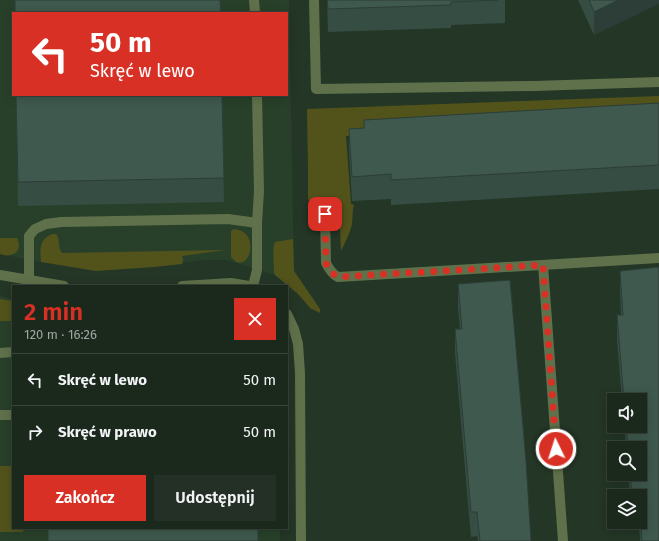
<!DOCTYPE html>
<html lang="pl">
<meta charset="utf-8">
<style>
:root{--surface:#1b281c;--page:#243025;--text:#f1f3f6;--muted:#a0a6a3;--line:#39443b;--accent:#d93025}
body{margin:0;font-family:"Fira Sans",sans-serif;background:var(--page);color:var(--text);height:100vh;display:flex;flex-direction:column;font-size:15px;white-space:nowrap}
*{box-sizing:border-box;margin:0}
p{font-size:13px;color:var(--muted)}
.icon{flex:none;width:22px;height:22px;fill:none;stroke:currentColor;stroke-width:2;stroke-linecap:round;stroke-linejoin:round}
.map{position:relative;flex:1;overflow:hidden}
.side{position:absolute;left:12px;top:285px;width:276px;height:244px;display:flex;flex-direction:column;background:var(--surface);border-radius:0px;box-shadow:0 2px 10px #0003,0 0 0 1px var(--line)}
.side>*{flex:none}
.guide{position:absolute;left:12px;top:12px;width:276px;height:84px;border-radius:0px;box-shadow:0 2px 10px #0003,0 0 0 1px var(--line);background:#d93025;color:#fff;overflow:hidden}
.tools{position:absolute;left:607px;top:393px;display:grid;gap:8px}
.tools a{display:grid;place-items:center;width:40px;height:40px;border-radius:0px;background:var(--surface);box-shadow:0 2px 10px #0003,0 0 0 1px var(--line);font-size:20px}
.pin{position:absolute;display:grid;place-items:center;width:34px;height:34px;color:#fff;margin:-17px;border-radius:8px;box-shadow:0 2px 6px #0006}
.me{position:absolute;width:44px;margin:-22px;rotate:356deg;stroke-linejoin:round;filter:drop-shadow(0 0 3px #0008)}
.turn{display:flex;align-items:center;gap:14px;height:84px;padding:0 12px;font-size:18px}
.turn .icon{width:52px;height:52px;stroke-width:2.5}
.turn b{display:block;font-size:28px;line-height:34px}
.round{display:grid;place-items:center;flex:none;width:42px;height:42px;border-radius:0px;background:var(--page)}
.summary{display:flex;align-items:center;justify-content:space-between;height:68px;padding:0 12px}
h1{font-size:24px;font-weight:600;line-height:30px;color:var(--accent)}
.action{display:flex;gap:8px;margin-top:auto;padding:8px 12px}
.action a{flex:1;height:46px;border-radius:0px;background:var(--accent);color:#fff;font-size:16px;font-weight:600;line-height:46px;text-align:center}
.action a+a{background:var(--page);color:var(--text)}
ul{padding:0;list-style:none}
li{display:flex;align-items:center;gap:12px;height:52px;padding:0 12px;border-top:1px solid var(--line)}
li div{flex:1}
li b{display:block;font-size:15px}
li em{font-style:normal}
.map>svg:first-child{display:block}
.built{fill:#28402a;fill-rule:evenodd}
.green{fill:#52531b}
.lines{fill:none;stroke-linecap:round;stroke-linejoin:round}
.service{stroke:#5f714a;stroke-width:10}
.minor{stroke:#5f714a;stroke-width:10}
.wall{fill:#364d43}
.shaded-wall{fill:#2c3e37}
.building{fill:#3f594e;stroke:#2c3e37}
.route{stroke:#d93025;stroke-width:7;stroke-dasharray:0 12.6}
</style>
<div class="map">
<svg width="659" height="541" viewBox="0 0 659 541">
<rect width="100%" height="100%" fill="#243626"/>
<g class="built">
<path d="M0,0H289L294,271L275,275L227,260H205L154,267L96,271L41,262L0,254ZM13,13H287V95H13Z"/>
<path d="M0,296L13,299V528H280V541H0Z"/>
</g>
<g class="green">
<path d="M659,96V116L346,136L351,204L354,205C352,211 353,218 352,224C350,233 345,243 341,251L339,206H314L308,199V169L307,109Z"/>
<path d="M234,229C263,231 248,279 231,257V231Z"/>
<path d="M52,234H56C61,240 57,247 62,253L225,250L182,256L183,260L182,264L154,267L96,271L41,262C40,248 39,240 52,234Z"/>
<path d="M0,238H17C21,245 19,254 10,255C7,256 3,255 0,254Z"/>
<path d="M293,239L294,271L320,309V313L310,308L305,302L298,294L275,275L274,272C274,264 272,250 275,242Z"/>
<path d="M0,299L13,301V321H0Z"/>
<path d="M0,466H13V528H24L23,532H0Z"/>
</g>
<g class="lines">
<g class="service">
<path d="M254,0L255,13"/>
<path d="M314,0L316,89L534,86L659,82"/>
<path d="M325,214L326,263C329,269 332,274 338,277L659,258"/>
<path d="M543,265L563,541"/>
<path d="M29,280V236L35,229L46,224L61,222L228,219L257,223"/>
<path d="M253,286L257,270V223L259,191L257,95"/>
<path d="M0,353L13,352"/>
<path d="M0,415H13"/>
</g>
<g class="minor">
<path d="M0,275L64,286"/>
<path d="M182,286L231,283L249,286"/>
<path d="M287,314L294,329L298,344L300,373L301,541"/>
</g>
</g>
<g class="wall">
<path d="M327,0H505V23L451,25V28L328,32Z"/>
<path d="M578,0H659L594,35Z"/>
<path d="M16,95H222L224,202L18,206Z"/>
<path d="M659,103V189L391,205V199L352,201L349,153V129L364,128V120Z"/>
<path d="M659,267V541H640L639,523H632V522H640V496H630L628,474H640V448H626L624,426H640V400H622L617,340V315H621L620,295V271Z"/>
<path d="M458,284L531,541H478L477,536L471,537L455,354V329H460L458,309Z"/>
</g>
<path class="shaded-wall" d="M618,0H659V4L594,35V12Z"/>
<g class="building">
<path d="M15,0H220L221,13H15Z"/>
<path d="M327,0H498L451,2V5L328,9Z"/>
<path d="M589,0H618L594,12Z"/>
<path d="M16,95H222L224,178L18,182Z"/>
<path d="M659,103V165L391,180V174L352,177L349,129L364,128V120Z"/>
<path d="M659,267V541H642L640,515V496H632L630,474H640V448H628L626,426H640V400H624L617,315H623L620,271Z"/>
<path d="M510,280L526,461L531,541H480L477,512H471L455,329H462L458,284Z"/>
<rect x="48" y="528" width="210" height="13"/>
</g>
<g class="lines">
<path class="route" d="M325,214L326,263C328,269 332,274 338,277L543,265L556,449"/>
</g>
</svg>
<div class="tools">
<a><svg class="icon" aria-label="sound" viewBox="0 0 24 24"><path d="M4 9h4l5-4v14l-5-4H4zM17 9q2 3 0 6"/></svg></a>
<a><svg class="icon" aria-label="search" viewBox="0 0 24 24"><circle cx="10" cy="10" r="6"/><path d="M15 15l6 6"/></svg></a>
<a><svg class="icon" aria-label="layers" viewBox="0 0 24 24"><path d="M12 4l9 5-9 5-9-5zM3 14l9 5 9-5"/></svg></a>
</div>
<div class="pin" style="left:325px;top:214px;background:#d93025"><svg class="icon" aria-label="arrive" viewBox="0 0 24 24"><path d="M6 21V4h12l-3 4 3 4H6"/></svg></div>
<svg class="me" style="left:556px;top:449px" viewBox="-20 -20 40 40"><circle r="17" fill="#d93025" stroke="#fff" stroke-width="3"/><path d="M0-11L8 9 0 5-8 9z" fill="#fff"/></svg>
<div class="guide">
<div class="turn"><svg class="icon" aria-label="left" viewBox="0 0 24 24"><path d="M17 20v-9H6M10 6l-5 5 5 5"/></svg><div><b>50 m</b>Skręć w lewo</div></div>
</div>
<section class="side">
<div class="summary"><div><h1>2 min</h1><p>120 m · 16:26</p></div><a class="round" style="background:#d93025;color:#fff"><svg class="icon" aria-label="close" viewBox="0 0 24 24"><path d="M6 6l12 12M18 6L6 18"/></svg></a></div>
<ul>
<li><svg class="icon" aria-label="left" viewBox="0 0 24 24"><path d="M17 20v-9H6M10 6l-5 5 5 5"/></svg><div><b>Skręć w lewo</b></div><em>50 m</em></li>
<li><svg class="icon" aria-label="right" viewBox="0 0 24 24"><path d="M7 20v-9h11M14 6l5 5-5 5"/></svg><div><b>Skręć w prawo</b></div><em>50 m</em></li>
</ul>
<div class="action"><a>Zakończ</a><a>Udostępnij</a></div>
</section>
</div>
